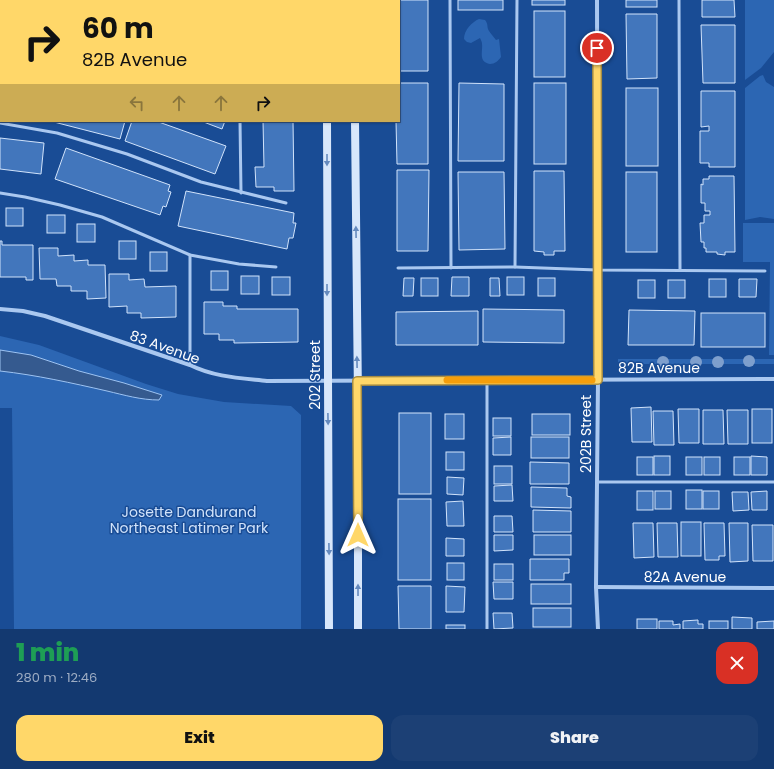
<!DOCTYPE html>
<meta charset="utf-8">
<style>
:root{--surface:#133970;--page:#1c4075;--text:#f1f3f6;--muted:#9dacc3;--line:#325383;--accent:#ffd769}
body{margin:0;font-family:Poppins,sans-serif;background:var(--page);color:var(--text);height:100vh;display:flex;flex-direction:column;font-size:15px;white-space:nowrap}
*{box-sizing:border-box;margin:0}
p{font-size:13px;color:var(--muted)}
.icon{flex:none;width:22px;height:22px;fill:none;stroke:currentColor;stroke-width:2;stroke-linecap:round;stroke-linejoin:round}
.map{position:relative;height:629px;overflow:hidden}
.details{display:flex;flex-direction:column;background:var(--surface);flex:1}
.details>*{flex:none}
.hud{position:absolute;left:0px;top:0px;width:400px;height:122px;box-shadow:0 1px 3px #0004,0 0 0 1px var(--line);background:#ffd769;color:#111;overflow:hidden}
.pin{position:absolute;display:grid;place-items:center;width:34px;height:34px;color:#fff;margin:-17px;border:2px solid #fff;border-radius:50%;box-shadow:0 1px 4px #0007}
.me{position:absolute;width:44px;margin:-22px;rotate:0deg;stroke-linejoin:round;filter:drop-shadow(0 0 3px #0008)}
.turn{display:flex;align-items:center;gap:14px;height:84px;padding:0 16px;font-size:18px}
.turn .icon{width:52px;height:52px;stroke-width:2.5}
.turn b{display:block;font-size:28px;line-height:34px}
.lanes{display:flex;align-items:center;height:38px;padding:0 16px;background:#0003;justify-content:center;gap:20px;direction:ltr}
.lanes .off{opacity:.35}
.round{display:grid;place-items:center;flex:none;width:42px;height:42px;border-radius:12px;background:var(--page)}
.head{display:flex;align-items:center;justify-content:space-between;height:68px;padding:0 16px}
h1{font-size:24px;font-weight:800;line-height:30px;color:#1e9e55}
.primary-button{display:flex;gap:8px;margin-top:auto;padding:8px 16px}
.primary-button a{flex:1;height:46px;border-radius:12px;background:var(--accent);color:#111;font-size:16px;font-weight:800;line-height:46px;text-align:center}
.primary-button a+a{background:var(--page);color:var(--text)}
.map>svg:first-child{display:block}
.green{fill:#2c66b3}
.water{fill:#355a8f;stroke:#9dc3f2}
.building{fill:#4276bc;stroke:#d1e3fb}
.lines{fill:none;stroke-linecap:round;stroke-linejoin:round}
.service{stroke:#aac8f0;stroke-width:3}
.minor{stroke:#aac8f0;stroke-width:4}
.secondary{stroke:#d8e7fb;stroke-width:8}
.tree{fill:#7e9fcd}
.oneway{fill:#658abe}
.route-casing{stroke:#a68c44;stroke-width:10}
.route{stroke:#ffd769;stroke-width:7}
.slow{stroke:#f59e0b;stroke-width:7}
.labels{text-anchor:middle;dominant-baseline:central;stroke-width:3;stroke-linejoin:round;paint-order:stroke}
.street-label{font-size:14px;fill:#fff;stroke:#194c95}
.park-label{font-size:14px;fill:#d1e3fb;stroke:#194c95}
</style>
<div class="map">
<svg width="774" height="629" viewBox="0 0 774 629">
<rect width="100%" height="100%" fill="#194c95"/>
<g class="green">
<path d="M745,0H774V52L761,68L745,80Z"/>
<path d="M479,19L485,20C488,24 487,25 488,29C489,32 494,37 496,40L499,39L501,57C498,61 495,64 490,64C478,62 483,51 482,44C482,42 481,40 480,38L471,43L467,42L464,39C464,30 472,22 479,19Z"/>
<path d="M763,75L766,82L774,87V219L760,217L745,220V88L760,76Z"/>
<path d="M743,223H774V355H769L770,262H743Z"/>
<path d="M0,336L39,345L146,384L178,394L224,402L291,406L301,415V629H14L12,408H0Z"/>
<path d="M618,359H774V364H626L618,362Z"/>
</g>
<path class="water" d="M0,350L31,355L79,371L124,383L162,395L159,400C141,400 124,395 107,391C72,383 36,375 0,371Z"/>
<g class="building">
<path d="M396,0H428V71H399V1Z"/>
<rect x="458" y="0" width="45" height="10"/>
<rect x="532" y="0" width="33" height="5"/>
<rect x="626" y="0" width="31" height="7"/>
<path d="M702,0H734L735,17H702Z"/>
<rect x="534" y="11" width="31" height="66"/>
<path d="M626,14H657V78L627,79Z"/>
<path d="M701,25H735V83H703Z"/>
<path d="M399,83H428V164H397L396,121H399Z"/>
<path d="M459,83L504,84V161H458Z"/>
<rect x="534" y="83" width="32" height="81"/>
<rect x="626" y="88" width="32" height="78"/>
<path d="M701,91H735V167H709V163H700V131H709V126L701,127Z"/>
<path d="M50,121H125L120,139Z"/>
<path d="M132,121H156L226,146L215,174L125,141Z"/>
<path d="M201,121H225L222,129Z"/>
<path d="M263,121H293L294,191H274V187H256L255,167H264Z"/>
<path d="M0,138L44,143L41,174L0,169Z"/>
<path d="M66,148L170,185L168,191L171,192L166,207L163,206L160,215L55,179Z"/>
<path d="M397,170H429L428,251H397Z"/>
<path d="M534,171H564L565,251H554V255H544V252L534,251Z"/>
<path d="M458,172H504L505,249L459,250Z"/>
<rect x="626" y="172" width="31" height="80"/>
<path d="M709,176H734L735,252H725V255L717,254V252H706V248H704V242H701L700,223H704V215H710V211H705V203H701V184L703,185V179H709Z"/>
<path d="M186,191L294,213L293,223H296L293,238H289L287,249L178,226Z"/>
<rect x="6" y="208" width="17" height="18"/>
<rect x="47" y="215" width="18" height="18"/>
<rect x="77" y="224" width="18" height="18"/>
<path d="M0,241H2V245H33V280H26V277H0Z"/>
<rect x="119" y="241" width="17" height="18"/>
<path d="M39,248H58V256L74,255V261L88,260V265H105L106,298L87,299V291H71V286H57L56,279H40Z"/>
<rect x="150" y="252" width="17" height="19"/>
<rect x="211" y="271" width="17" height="19"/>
<path d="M109,274H129V280L144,279L145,287L176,286V317L141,318V313H127V306L109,307Z"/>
<rect x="241" y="276" width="18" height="18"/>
<rect x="272" y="277" width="18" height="18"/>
<path d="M452,277H469V296H451Z"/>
<rect x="507" y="277" width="17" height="18"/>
<path d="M404,278H414L413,296H403Z"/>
<rect x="421" y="278" width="17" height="18"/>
<path d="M490,278H499L500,296H490Z"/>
<rect x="538" y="278" width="17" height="18"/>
<rect x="709" y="279" width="17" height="18"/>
<path d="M739,279H757L756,297H739Z"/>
<rect x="638" y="280" width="17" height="18"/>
<rect x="668" y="280" width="17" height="18"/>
<path d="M204,302H223V306H237V309H298V342L234,343V340H219V334H204Z"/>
<path d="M483,309L564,310V343L483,342Z"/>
<path d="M629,310L695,311L694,345H628Z"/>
<path d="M478,311V345H396V312Z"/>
<rect x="701" y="313" width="64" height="34"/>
<path d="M651,407L652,442H632L631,408Z"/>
<path d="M678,409H699V443H679Z"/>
<rect x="752" y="409" width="20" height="34"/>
<path d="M703,410H723L724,444H703Z"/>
<path d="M727,410H748V444H728Z"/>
<path d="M653,411H673L674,445H654Z"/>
<rect x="399" y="413" width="32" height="81"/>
<rect x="445" y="414" width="19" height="25"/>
<rect x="532" y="414" width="38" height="21"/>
<rect x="493" y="418" width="18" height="18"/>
<path d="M511,437V455H493V438Z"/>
<rect x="531" y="437" width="38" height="21"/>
<rect x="446" y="452" width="18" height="18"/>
<rect x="654" y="456" width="16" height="19"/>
<path d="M751,456L767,457V475H751Z"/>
<rect x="637" y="457" width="16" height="18"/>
<rect x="686" y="457" width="16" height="18"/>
<rect x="704" y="457" width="16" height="18"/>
<rect x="734" y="457" width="16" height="18"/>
<path d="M530,462L569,463V484H530Z"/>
<rect x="494" y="466" width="18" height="18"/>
<path d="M447,477L464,478L463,495L447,494Z"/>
<path d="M512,485L513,501H494V486Z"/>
<path d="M531,487L567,488V496L571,497V508L531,507Z"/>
<rect x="686" y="490" width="16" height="19"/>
<rect x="637" y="491" width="16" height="19"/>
<rect x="655" y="491" width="16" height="18"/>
<rect x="703" y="491" width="16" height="18"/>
<path d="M767,491V510H752L751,492Z"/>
<path d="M732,492H748L749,510L733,511Z"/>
<rect x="398" y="499" width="33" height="81"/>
<path d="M463,501L464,526H447L446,502Z"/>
<path d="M533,510L571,511V532H533Z"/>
<path d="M494,516H512L513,532H494Z"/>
<rect x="681" y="522" width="20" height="34"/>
<path d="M633,523H653L654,557L634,558Z"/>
<path d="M657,523H677L678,557H658Z"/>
<path d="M704,523H724L725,556H719V560H705Z"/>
<path d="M729,523H748V561L730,562Z"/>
<path d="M752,525H773V561H753Z"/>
<path d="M494,535H513V550L494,551Z"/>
<rect x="534" y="535" width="37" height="20"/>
<path d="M446,538L464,539V556H446Z"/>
<path d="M530,559H569V573H564V580H530Z"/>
<rect x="447" y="563" width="17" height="17"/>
<rect x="494" y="564" width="19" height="16"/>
<path d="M493,582H513V599H494Z"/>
<rect x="531" y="584" width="40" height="20"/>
<path d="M398,586H431V629H399Z"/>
<path d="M446,586L465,587L464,612H446Z"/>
<rect x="533" y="608" width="38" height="19"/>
<path d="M493,613H512L513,628L494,629Z"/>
<path d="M732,617L752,618V629H732Z"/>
<rect x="637" y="619" width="20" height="10"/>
<path d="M698,620V624H703V629H683V621Z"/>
<path d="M659,621H673V625L680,624V629H659Z"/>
<rect x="709" y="621" width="19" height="8"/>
<path d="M774,621V629H757V622Z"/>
<rect x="446" y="625" width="19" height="4"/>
</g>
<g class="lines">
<g class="service">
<path d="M238,0L239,1"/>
<path d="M450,0L451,268"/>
<path d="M679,0L680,270"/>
<path d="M0,6H1"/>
<path d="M240,121L241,193"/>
<path d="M0,123L57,133L127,154L201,182L286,203"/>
<path d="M0,193L25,197L60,205L102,217L190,255L239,264L276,267"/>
<path d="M515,267L517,0"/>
<path d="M398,268L515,267L597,270L765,271"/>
<path d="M190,365V255"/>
<path d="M487,380V629"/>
<path d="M597,482H774"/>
</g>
<g class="minor">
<path d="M597,0L598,380L596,587L598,629"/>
<path d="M0,309L23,311L45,316L190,365C214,377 240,378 267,381L774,379"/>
<path d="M596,587L774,588"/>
</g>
<g class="secondary">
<path d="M326,0V1"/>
<path d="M354,0V1"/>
<path d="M327,121L329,629"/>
<path d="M355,121L358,399V629"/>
</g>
</g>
<g class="tree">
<circle cx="749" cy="361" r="6"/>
<circle cx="663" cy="362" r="6"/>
<circle cx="696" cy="362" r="6"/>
<circle cx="718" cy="362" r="6"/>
</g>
<defs><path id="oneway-solid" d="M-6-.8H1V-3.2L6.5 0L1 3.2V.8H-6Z"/></defs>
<g class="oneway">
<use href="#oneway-solid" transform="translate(327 160) rotate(90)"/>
<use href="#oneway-solid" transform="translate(356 232) rotate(-91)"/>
<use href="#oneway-solid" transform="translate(327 290) rotate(90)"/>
<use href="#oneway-solid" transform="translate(357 362) rotate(-91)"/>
<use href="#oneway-solid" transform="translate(328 419) rotate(89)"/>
<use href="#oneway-solid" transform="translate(329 549) rotate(89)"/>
<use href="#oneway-solid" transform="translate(358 590) rotate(-90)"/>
</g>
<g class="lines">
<defs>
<path id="route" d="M358,535L357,381L598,380L597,48"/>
</defs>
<use href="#route" class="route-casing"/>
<use href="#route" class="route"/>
<path class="slow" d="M447,380H592"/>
</g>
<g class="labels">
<g class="street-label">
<text transform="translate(165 347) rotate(20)">83 Avenue</text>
<text x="659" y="368">82B Avenue</text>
<text transform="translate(315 375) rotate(-90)">202 Street</text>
<text transform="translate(586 434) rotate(-90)">202B Street</text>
<text x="685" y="577">82A Avenue</text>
</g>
<g class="park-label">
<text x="189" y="512">Josette Dandurand<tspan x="189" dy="16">Northeast Latimer Park</tspan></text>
</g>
</g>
</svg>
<div class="pin" style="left:597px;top:48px;background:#d93025"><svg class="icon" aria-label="arrive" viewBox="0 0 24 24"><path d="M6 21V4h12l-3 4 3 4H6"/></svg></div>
<svg class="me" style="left:358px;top:535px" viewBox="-20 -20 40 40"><path d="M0-17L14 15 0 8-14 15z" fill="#ffd769" stroke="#fff" stroke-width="4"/></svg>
<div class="hud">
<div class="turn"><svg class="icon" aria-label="right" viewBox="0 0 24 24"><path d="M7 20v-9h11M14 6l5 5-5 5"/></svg><div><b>60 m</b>82B Avenue</div></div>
<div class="lanes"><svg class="icon off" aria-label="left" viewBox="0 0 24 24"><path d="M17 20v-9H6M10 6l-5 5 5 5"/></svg><svg class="icon off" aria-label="ahead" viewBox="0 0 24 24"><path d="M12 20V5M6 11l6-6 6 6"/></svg><svg class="icon off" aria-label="ahead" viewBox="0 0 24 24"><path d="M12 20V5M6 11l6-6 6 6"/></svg><svg class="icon" aria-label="right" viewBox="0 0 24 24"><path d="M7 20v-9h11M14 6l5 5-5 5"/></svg></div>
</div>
</div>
<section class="details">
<div class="head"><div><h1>1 min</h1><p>280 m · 12:46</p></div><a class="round" style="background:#d93025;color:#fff"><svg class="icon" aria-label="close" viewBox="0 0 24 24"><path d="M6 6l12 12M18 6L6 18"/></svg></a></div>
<div class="primary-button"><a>Exit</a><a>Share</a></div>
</section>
